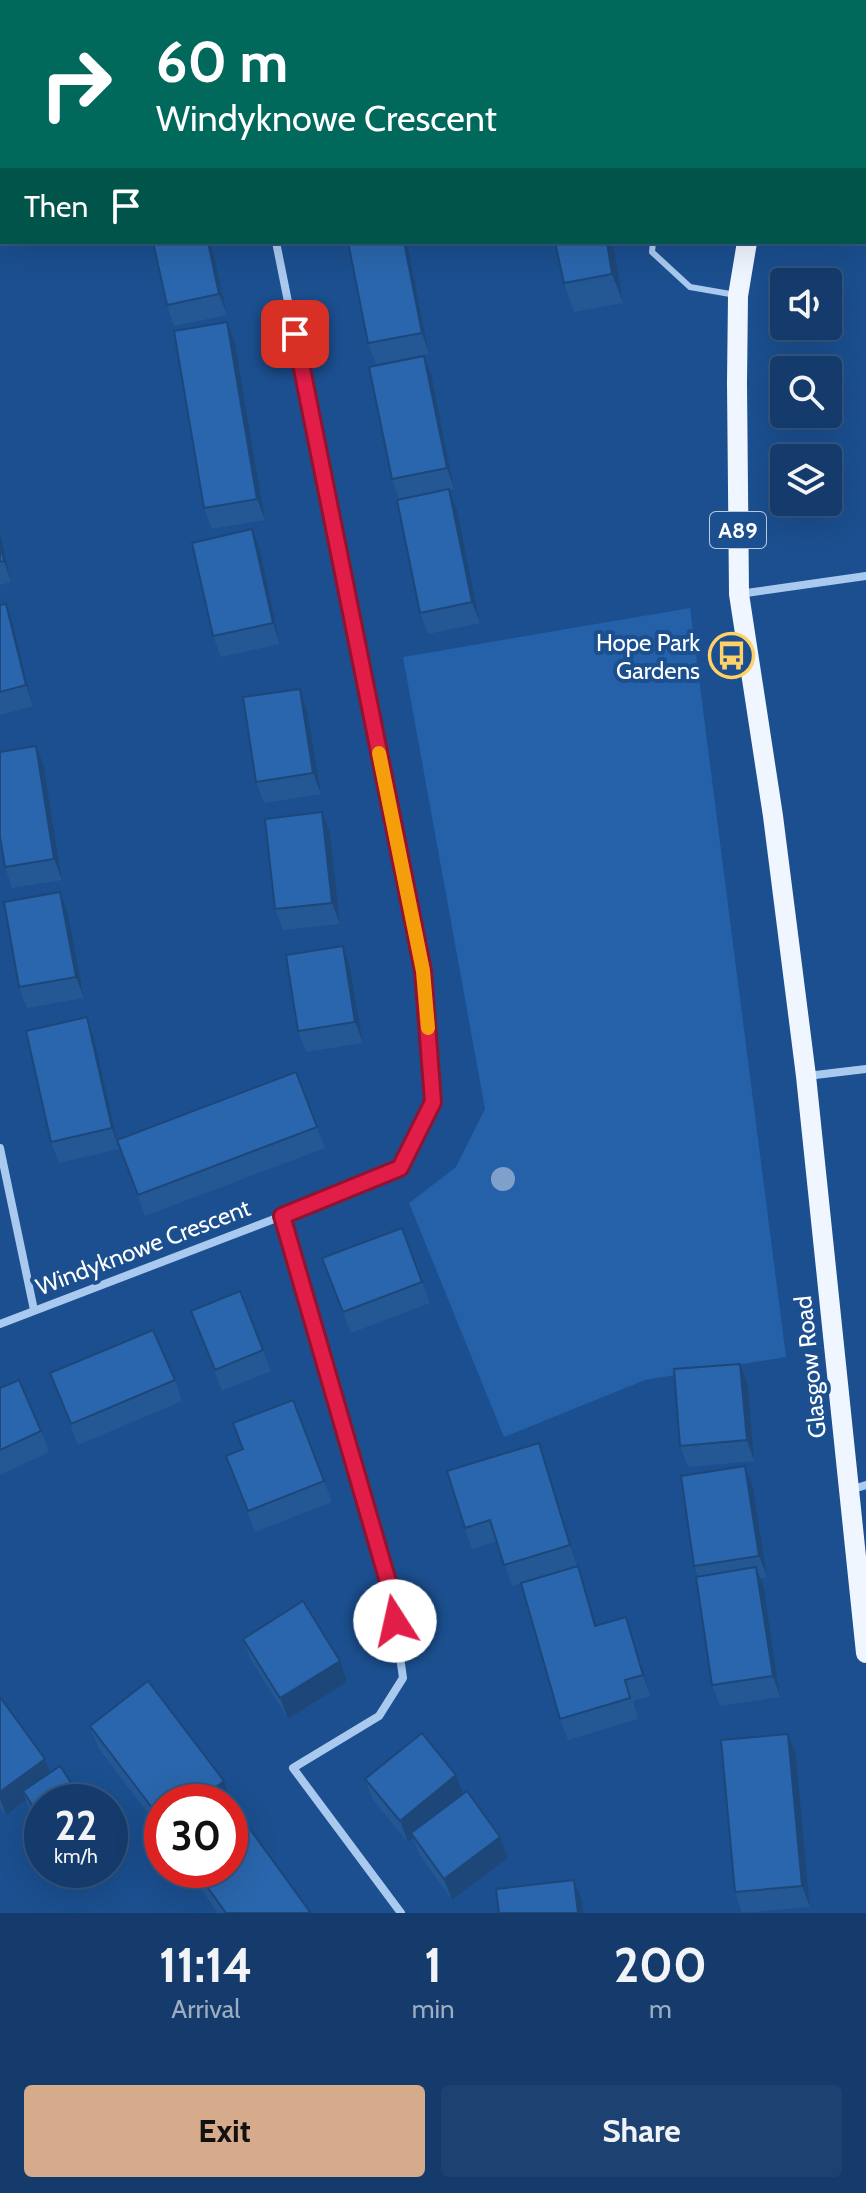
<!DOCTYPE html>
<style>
:root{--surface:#143b6b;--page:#1d4271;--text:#f1f3f6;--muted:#9dadc1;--line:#33557e;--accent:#d6ab8b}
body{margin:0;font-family:Cabin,sans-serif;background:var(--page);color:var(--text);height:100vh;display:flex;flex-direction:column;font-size:30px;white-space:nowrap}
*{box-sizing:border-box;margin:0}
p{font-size:26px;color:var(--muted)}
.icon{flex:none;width:44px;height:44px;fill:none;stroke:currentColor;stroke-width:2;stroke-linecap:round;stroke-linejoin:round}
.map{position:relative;height:1913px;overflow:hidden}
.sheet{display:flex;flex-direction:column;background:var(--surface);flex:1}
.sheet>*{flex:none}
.guide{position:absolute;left:0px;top:0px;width:866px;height:244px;box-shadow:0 8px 32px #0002,0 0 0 2px var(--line);background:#00695c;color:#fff;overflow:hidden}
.buttons{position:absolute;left:770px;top:268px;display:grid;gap:16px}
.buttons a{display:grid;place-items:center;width:72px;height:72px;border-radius:8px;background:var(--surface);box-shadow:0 8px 32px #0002,0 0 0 2px var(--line);font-size:40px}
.speed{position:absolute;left:24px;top:1784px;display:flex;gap:16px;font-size:40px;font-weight:700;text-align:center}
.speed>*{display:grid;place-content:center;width:104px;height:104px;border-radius:50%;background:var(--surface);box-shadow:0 8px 32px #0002,0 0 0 2px var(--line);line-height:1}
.speed small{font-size:20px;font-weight:400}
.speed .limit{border:12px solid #d22;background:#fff;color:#111}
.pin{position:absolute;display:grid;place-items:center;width:68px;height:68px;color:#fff;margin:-34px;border-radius:16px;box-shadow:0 4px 12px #0006}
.me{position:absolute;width:88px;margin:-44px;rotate:350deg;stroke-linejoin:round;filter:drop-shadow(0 0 6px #0008)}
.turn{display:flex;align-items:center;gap:28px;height:168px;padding:0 24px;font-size:36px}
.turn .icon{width:104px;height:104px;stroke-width:2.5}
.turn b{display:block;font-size:56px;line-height:68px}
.then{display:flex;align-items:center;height:76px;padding:0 24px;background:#0003;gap:16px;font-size:30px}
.eta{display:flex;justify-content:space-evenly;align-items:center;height:136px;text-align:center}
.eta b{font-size:48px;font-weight:700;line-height:56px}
.action{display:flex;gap:16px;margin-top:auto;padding:16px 24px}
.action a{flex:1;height:92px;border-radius:8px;background:var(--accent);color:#111;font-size:32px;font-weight:700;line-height:92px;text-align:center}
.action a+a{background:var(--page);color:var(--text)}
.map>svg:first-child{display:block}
.green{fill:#2461a8}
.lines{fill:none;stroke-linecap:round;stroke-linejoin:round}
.service{stroke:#a9c9ee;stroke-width:6}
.minor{stroke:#a9c9ee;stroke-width:8}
.primary{stroke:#f0f6ff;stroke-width:20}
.tree{fill:#7ea0ca}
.wall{fill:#245895}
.shaded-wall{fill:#1d4779}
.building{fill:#2a66ad;stroke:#1d4779;stroke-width:2}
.route-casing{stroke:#92132f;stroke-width:20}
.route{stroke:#e11d48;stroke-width:14}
.slow{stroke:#f59e0b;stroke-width:14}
.labels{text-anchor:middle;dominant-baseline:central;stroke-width:8;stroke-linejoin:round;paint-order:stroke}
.shield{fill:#1b4f8f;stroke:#bbcadd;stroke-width:2}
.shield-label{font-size:22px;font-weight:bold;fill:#fff}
.poi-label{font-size:24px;fill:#fff;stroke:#1b4f8f;text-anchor:end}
.street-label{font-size:24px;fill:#fff;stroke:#1b4f8f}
</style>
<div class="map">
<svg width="866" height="1913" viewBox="0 0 866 1913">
<rect width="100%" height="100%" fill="#1b4f8f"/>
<path class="green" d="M690,608L786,1357L645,1380L504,1437L409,1203L456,1167L485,1109L403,657Z"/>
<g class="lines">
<path class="service" d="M653,242L652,252L690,287L736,295"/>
<g class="minor">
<path d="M199,0L200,2"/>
<path d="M739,594L866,576"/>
<path d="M807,1076L866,1069"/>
<path d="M0,1148L34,1310"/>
<path d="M282,1216L391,1592L403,1678L379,1716L293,1768L401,1913"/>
<path d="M0,1324L282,1216L400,1168L433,1102L423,971L276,242"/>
<path d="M850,1490L866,1485"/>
</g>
<g class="primary">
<path d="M797,2V0"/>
<path d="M747,242L738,296L737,383L739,594L773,816L806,1076L866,1653"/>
</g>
</g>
<circle class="tree" cx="503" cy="1179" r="12"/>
<g class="wall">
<path d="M672,0H706L705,2H678Z"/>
<path d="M153,242H211L227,315L174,326L167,305Z"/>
<path d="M407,242L429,354L376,364L368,343Z"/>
<path d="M555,242H613L623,303L574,312L564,283Z"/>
<path d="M235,343L265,520L212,529L204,508Z"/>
<path d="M432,377L454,489L449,490L457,510L480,623L428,634L420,613L399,499L392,479Z"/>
<path d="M0,532L11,582L0,585Z"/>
<path d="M260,550L280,644L221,657L213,636Z"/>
<path d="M6,604L13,625L33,706L0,715V605Z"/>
<path d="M300,689L307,710L321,794L264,803L256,782Z"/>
<path d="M44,767L62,880L12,888L5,867Z"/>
<path d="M330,833L340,924L283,930L275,909Z"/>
<path d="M68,913L84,998L27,1008L19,987Z"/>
<path d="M343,946L350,967L363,1043L306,1052L298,1031Z"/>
<path d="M87,1017L94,1038L117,1140L296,1072L325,1148L145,1216L118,1142L119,1149L59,1163L51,1142Z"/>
<path d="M402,1228L430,1303L351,1333L322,1258Z"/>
<path d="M199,1332L263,1350L271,1371L222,1391Z"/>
<path d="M740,1364L748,1385L754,1461L688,1467L680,1446Z"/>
<path d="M50,1373L175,1380L182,1401L78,1445Z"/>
<path d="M0,1388L41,1431L49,1452L0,1475Z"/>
<path d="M226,1456L324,1481L332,1502L255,1532Z"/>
<path d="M546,1464L577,1566L512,1586L497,1541L472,1549L465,1528Z"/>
<path d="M745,1466L753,1487L767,1577L760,1578L764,1588L780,1697L720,1706L712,1685L698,1576L694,1566Z"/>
<path d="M578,1566L597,1626L633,1638L651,1696L633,1701L638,1719L568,1740L560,1719Z"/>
<path d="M243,1639L347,1682L288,1719L251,1660Z"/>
<path d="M0,1697L45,1759L50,1772L42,1802V1829L31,1812L26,1800L6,1815L0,1807Z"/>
<path d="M90,1726L231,1802H162V1832L98,1747Z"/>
<path d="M796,1755L810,1907L742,1913L735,1892Z"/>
<path d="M365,1779L463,1794L500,1837L508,1858L452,1900L419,1854L413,1838L408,1842L373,1800Z"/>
<path d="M188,1870H230L310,1913H218Z"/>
</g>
<g class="shaded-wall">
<path d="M56,0H97L94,2H57Z"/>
<path d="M208,242H211L227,315L219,294Z"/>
<path d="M404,242H407L429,354L422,333Z"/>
<path d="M607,242H613L623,303L612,274Z"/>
<path d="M227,322L235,343L265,520L257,499Z"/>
<path d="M424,356L432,377L454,489L447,468Z"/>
<path d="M449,489L457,510L480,623L472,602Z"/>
<path d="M252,529L260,550L280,644L273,623Z"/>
<path d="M0,532L11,582L4,561L0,544Z"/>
<path d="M6,604L13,625L33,706L26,685Z"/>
<path d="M300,689L307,710L321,794L313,773Z"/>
<path d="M36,746L44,767L62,880L54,859Z"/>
<path d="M322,812L330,833L340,924L332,903Z"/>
<path d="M60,892L68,913L84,998L76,977Z"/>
<path d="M343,946L350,967L363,1043L355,1022Z"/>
<path d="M87,1017L94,1038L119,1149L112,1128Z"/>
<path d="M740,1364L748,1385L754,1461L747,1440Z"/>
<path d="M539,1443L546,1464L577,1566L570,1545Z"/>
<path d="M745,1466L753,1487L767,1577L759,1556Z"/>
<path d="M578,1566L585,1587L603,1647L595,1626Z"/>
<path d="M756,1567L764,1588L780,1697L773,1676Z"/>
<path d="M626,1617L633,1638L651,1696L643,1675Z"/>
<path d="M340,1661L347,1682L288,1719L280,1698Z"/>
<path d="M788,1734L796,1755L810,1907L802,1886Z"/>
<path d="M45,1759L53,1780L23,1791L26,1800L6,1815L0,1799V1792Z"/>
<path d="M456,1775L464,1796L411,1833L413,1838L408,1842L400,1821Z"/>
<path d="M224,1781L231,1802L230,1803L196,1802Z"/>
<path d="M500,1837L508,1858L452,1900L444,1879Z"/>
<path d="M574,1880L582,1901L583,1913H578Z"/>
</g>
<g class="building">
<path d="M280,0H338L339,2H280Z"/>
<path d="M153,242H208L219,294L167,305Z"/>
<path d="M348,242H404L422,333L368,343Z"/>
<path d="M555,242H607L612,274L564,283Z"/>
<path d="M227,322L257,499L204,508L174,331Z"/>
<path d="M424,356L447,468L392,479L369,367Z"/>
<path d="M449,489L472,602L420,613L397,500Z"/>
<path d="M252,529L273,623L213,636L192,543Z"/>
<path d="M0,544L4,561L0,562Z"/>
<path d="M6,604L26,685L0,692V605Z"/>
<path d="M300,689L313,773L256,782L243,697Z"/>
<path d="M36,746L54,859L5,867L0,837V752Z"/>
<path d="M322,812L332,903L275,909L265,819Z"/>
<path d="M60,892L76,977L19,987L4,902Z"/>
<path d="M343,946L355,1022L298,1031L286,955Z"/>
<path d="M87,1017L112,1128L51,1142L26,1031Z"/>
<path d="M296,1072L317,1127L138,1195L117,1140Z"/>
<path d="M402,1228L422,1282L343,1312L322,1258Z"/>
<path d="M240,1291L263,1350L215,1370L191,1311Z"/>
<path d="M153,1330L175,1380L71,1424L50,1373Z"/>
<path d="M740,1364L747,1440L680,1446L674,1369Z"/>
<path d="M19,1380L41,1431L0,1450V1388Z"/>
<path d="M293,1400L324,1481L248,1511L226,1456L243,1449L233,1423Z"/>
<path d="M539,1443L570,1545L504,1565L490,1520L465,1528L447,1471Z"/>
<path d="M745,1466L759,1556L694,1566L681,1476Z"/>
<path d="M578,1566L595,1626L626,1617L643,1675L625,1680L630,1698L560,1719L521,1583Z"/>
<path d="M756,1567L773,1676L712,1685L696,1577Z"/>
<path d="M303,1601L340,1661L280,1698L243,1639Z"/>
<path d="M148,1681L224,1781L196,1802H162V1821L90,1726Z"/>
<path d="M0,1697L45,1759L0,1792Z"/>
<path d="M422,1733L456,1775L400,1821L365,1779Z"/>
<path d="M788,1734L802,1886L735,1892L721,1740Z"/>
<path d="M60,1766L84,1802H42V1820L23,1791Z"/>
<path d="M467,1791L500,1837L444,1879L411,1833Z"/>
<path d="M236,1810L310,1912L308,1913H226L195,1870H230V1815Z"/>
<path d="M574,1880L578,1913H499L496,1889Z"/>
</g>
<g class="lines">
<defs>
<path id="route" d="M295,334L423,971L433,1102L400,1168L282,1216L391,1592L395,1621"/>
</defs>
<use href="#route" class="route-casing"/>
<use href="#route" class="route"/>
<path class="slow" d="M379,753L423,971L428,1028"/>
</g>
<defs>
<symbol id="bus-ring" viewBox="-11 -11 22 22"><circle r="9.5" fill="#1b4f8f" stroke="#ffd166" stroke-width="1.5"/><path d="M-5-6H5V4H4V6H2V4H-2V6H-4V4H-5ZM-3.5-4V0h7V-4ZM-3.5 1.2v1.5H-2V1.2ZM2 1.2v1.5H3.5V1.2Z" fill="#ffd166"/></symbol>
</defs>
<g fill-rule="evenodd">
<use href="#bus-ring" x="706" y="630" width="51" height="51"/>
</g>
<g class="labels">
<rect class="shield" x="710" y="512" width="56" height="36" rx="6"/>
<g class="shield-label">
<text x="738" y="530">A89</text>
</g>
<g class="poi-label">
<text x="700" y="642">Hope Park<tspan x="700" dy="28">Gardens</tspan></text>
</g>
<g class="street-label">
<text transform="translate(143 1247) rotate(-21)">Windyknowe Crescent</text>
<text transform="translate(810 1367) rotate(-96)">Glasgow Road</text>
</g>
</g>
</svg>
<div class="buttons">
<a><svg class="icon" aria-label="sound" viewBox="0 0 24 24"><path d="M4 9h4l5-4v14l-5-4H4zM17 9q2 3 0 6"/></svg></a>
<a><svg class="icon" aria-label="search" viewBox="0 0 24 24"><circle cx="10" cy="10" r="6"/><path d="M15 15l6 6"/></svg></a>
<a><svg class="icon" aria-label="layers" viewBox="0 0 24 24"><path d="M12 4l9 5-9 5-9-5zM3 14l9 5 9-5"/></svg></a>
</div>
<div class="speed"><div>22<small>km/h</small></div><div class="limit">30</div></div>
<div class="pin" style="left:295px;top:334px;background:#d93025"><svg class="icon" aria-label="arrive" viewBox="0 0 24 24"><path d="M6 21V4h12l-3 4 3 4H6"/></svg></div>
<svg class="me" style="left:395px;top:1621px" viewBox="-20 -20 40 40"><circle r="19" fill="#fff"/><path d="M0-13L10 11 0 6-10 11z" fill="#e11d48"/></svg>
<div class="guide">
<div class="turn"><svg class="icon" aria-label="right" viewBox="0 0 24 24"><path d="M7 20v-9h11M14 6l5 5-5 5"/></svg><div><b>60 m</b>Windyknowe Crescent</div></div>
<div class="then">Then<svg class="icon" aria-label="arrive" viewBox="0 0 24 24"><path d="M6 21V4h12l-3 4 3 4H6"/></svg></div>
</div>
</div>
<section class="sheet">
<div class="eta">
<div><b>11:14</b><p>Arrival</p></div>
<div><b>1</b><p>min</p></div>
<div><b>200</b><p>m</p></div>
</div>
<div class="action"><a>Exit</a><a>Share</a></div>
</section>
